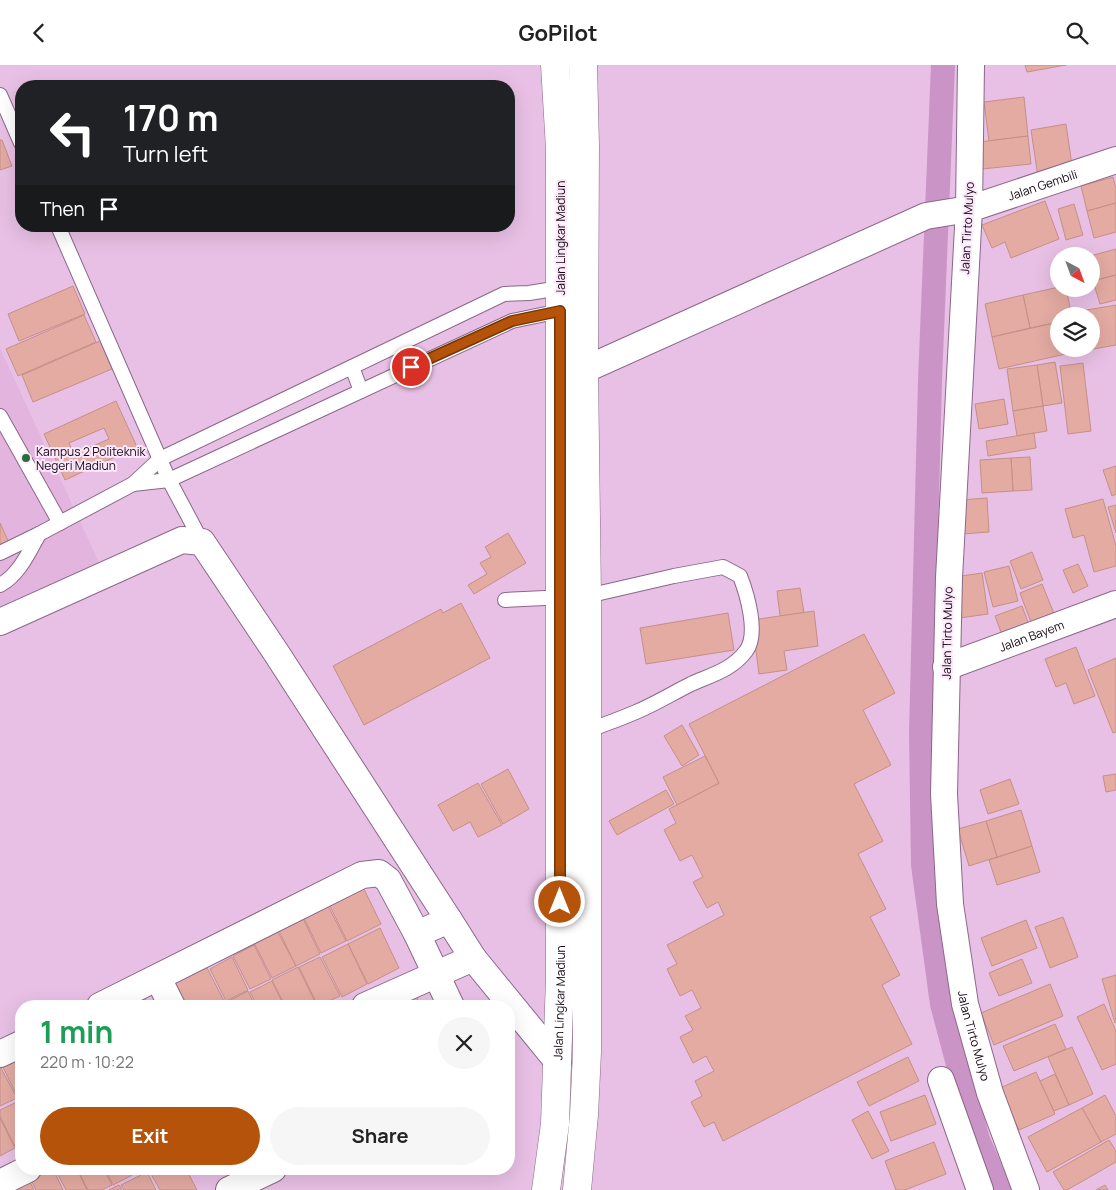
<!DOCTYPE html>
<meta charset="utf-8">
<style>
:root{--surface:#fff;--page:#f6f6f6;--text:#222;--muted:#767676;--accent:#b45309}
body{margin:0;font-family:Manrope,sans-serif;background:var(--page);color:var(--text);height:100vh;display:flex;flex-direction:column;font-size:19px;white-space:nowrap}
*{box-sizing:border-box;margin:0}
p{font-size:16px;color:var(--muted)}
.icon{flex:none;width:28px;height:28px;fill:none;stroke:currentColor;stroke-width:2;stroke-linecap:round;stroke-linejoin:round}
.map{position:relative;flex:1;overflow:hidden}
.panel{position:absolute;left:15px;top:935px;width:500px;height:175px;display:flex;flex-direction:column;background:var(--surface);border-radius:20px;box-shadow:0 5px 20px #0002}
.panel>*{flex:none}
.banner{position:absolute;left:15px;top:15px;width:500px;height:152px;border-radius:20px;box-shadow:0 5px 20px #0002;background:#202124;color:#fff;overflow:hidden}
.needle{width:32px;rotate:139deg}
.buttons{position:absolute;left:1050px;top:182px;display:grid;gap:10px}
.buttons a{display:grid;place-items:center;width:50px;height:50px;border-radius:50%;background:var(--surface);box-shadow:0 5px 20px #0002;font-size:25px}
.pin{position:absolute;display:grid;place-items:center;width:42px;height:42px;color:#fff;margin:-21px;border:2px solid #fff;border-radius:50%;box-shadow:0 1px 5px #0007}
.me{position:absolute;width:55px;margin:-28px;rotate:0deg;stroke-linejoin:round;filter:drop-shadow(0 0 4px #0008)}
.turn{display:flex;align-items:center;gap:18px;height:105px;padding:0 25px;font-size:22px}
.turn .icon{width:65px;height:65px;stroke-width:2.5}
.turn b{display:block;font-size:35px;line-height:42px}
.then{display:flex;align-items:center;height:48px;padding:0 25px;background:#0003;gap:10px;font-size:19px}
.round{display:grid;place-items:center;flex:none;width:52px;height:52px;border-radius:26px;background:var(--page)}
.headline{display:flex;align-items:center;justify-content:space-between;height:85px;padding:0 25px}
h1{font-size:30px;font-weight:700;line-height:38px;color:#1e9e55}
.primary-button{display:flex;gap:10px;margin-top:auto;padding:10px 25px}
.primary-button a{flex:1;height:58px;border-radius:30px;background:var(--accent);color:#fff;font-size:20px;font-weight:700;line-height:58px;text-align:center}
.primary-button a+a{background:var(--page);color:var(--text)}
header{display:flex;justify-content:space-between;align-items:center;height:65px;padding:0 25px;background:var(--surface);font-size:22px;font-weight:700}
.map>svg:first-child{display:block}
.built{fill:#e2b4de}
.lines{fill:none;stroke-linecap:round;stroke-linejoin:round}
.canal{stroke:#cb94c7;stroke-width:24}
.building{fill:#e3aba2;stroke:#c58f87;fill-rule:evenodd}
.lane-casing{stroke:#8b6789;stroke-width:16}
.street-casing{stroke:#8b6789;stroke-width:28}
.secondary-casing{stroke:#8b6789;stroke-width:29}
.lane{stroke:#fff;stroke-width:14}
.street{stroke:#fff;stroke-width:26}
.secondary{stroke:#fff;stroke-width:28}
.route-casing{stroke:#753606;stroke-width:12}
.route{stroke:#b45309;stroke-width:9}
.poi-dot{fill:#296e3a;stroke:#fde8fb;stroke-width:2}
.labels{text-anchor:middle;dominant-baseline:central;stroke-width:4;stroke-linejoin:round;paint-order:stroke}
.street-label{font-size:12px;fill:#140713;stroke:#fde8fb}
.poi-label{font-size:12px;fill:#140713;stroke:#fde8fb;text-anchor:start}
</style>
<header><svg class="icon" aria-label="back" viewBox="0 0 24 24"><path d="M15 5l-7 7 7 7"/></svg>GoPilot<svg class="icon" aria-label="search" viewBox="0 0 24 24"><circle cx="10" cy="10" r="6"/><path d="M15 15l6 6"/></svg></header>
<div class="map">
<svg width="1116" height="1125" viewBox="0 0 1116 1125">
<rect width="100%" height="100%" fill="#e8c0e5"/>
<path class="built" d="M0,283L102,504L0,550Z"/>
<g class="lines">
<path class="canal" d="M943,0L930,315L921,668L923,800L942,939L978,1075L1000,1125"/>
</g>
<g class="building">
<path d="M1025,0H1066L1027,7Z"/>
<path d="M1024,32L1028,71L989,76L984,37Z"/>
<path d="M1066,59L1073,107L1038,112L1031,65Z"/>
<path d="M1028,71L1031,99L982,104L979,77Z"/>
<path d="M0,75H2L12,101L0,105Z"/>
<path d="M1113,112L1116,124V138L1087,146L1081,121Z"/>
<path d="M1045,136L1059,174L1011,193L1005,177L992,183L982,160Z"/>
<path d="M1116,138V167L1094,173L1087,146Z"/>
<path d="M1074,139L1083,170L1066,175L1058,144Z"/>
<path d="M1116,184V210L1093,216L1091,208V191H1090Z"/>
<path d="M1116,210V235L1100,239L1093,216Z"/>
<path d="M73,221L85,249L19,276L8,249Z"/>
<path d="M1059,222V224H1066L1072,251H1059V257L1030,263L1023,230Z"/>
<path d="M1023,230L1030,263L992,272L985,239Z"/>
<path d="M1116,240V280L1088,285L1091,284V251H1082L1081,246Z"/>
<path d="M84,250L96,277L18,311L6,284Z"/>
<path d="M1059,257V284H1079V286L999,304L992,272Z"/>
<path d="M100,276L112,304L33,337L22,310Z"/>
<path d="M1055,297L1062,338L1043,341L1037,300Z"/>
<path d="M1083,298L1091,366L1068,369L1060,301Z"/>
<path d="M1037,300L1043,341L1013,346L1007,304Z"/>
<path d="M1004,334L1008,359L979,364L975,339Z"/>
<path d="M116,336L137,382L65,415L44,369ZM104,363L109,374L74,389L69,378Z"/>
<path d="M1043,341L1047,366L1017,371L1013,346Z"/>
<path d="M1034,368L1036,383L988,391L986,376Z"/>
<path d="M1030,392L1032,425L1013,426L1011,393Z"/>
<path d="M1011,393L1013,426L982,428L980,395Z"/>
<path d="M1116,401V429L1112,431L1103,405Z"/>
<path d="M987,433L989,467L962,469L960,435Z"/>
<path d="M1103,434L1116,481V501L1094,507L1084,470L1073,473L1065,444Z"/>
<path d="M1116,440V468L1108,442Z"/>
<path d="M0,458L10,480L0,485Z"/>
<path d="M508,468L526,498L474,529L468,520L487,509L480,498L491,492L485,482Z"/>
<path d="M1032,487L1043,515L1021,524L1010,496Z"/>
<path d="M1078,499L1088,521L1073,528L1063,505Z"/>
<path d="M1009,501L1018,536L993,542L984,507Z"/>
<path d="M982,508L988,549L960,553L954,512Z"/>
<path d="M1042,519L1055,551L1032,560L1020,528Z"/>
<path d="M800,523L804,548L780,551L777,526Z"/>
<path d="M461,538L490,593L364,660L333,601L441,544L443,548Z"/>
<path d="M1022,541L1032,568L1005,578L995,551Z"/>
<path d="M814,546L818,581L784,586L787,605L759,609L752,555Z"/>
<path d="M728,548L734,585L646,599L640,563Z"/>
<path d="M864,569L895,628L863,645L891,700L854,719L883,776L858,789L886,844L870,852L900,910L882,920L912,979L723,1076L714,1057L704,1062L691,1037L702,1031L695,1016L714,1006L706,991L693,998L680,972L693,965L685,951L701,943L692,925L680,931L667,904L677,899L667,880L724,850L718,837L707,843L693,817L703,812L692,790L680,796L664,765L676,758L669,744L719,718L689,659Z"/>
<path d="M1076,582L1095,631L1074,639L1066,618L1056,622L1045,594Z"/>
<path d="M1116,593V667L1113,668L1088,605Z"/>
<path d="M682,660L699,690L682,701L664,671Z"/>
<path d="M705,691L719,718L677,740L663,712Z"/>
<path d="M508,704L529,744L503,759L481,719Z"/>
<path d="M1116,709V725L1106,727L1103,711Z"/>
<path d="M1010,714L1019,739L988,749L980,725Z"/>
<path d="M478,718L502,760L478,772L470,757L453,766L438,740Z"/>
<path d="M666,725L674,739L617,770L609,756Z"/>
<path d="M1021,745L1032,781L997,792L986,756Z"/>
<path d="M986,756L997,792L969,801L958,764Z"/>
<path d="M1032,781L1040,807L997,820L989,795Z"/>
<path d="M361,818L381,859L347,876L327,835Z"/>
<path d="M325,835L346,876L321,888L301,847Z"/>
<path d="M300,847L320,889L296,901L276,860Z"/>
<path d="M1063,852L1078,892L1050,903L1035,862Z"/>
<path d="M1026,855L1037,883L992,901L981,873Z"/>
<path d="M274,860L296,901L272,913L251,872Z"/>
<path d="M380,863L399,903L368,919L348,879Z"/>
<path d="M348,879L367,919L342,932L322,892Z"/>
<path d="M254,880L271,914L250,924L233,891Z"/>
<path d="M232,892L248,925L226,936L210,904Z"/>
<path d="M320,892L340,931L318,941L299,902Z"/>
<path d="M1022,894L1032,918L999,931L989,908Z"/>
<path d="M205,899L224,936L215,941H179L168,918Z"/>
<path d="M298,902L317,941H285L272,915Z"/>
<path d="M1116,910V957L1115,958L1102,914Z"/>
<path d="M272,916L284,941H257L250,927Z"/>
<path d="M1050,919L1063,951L994,980L981,948Z"/>
<path d="M248,926L255,941H227L225,938Z"/>
<path d="M415,929L421,941H391Z"/>
<path d="M144,932L149,941H125Z"/>
<path d="M1104,939L1116,966V999L1102,1005L1077,952Z"/>
<path d="M1055,959L1066,984L1014,1006L1003,981Z"/>
<path d="M1072,982L1093,1029L1069,1040L1048,992Z"/>
<path d="M21,991V1034L19,1035L2,1000Z"/>
<path d="M908,992L919,1016L869,1041L857,1017Z"/>
<path d="M0,1001L17,1033L0,1041Z"/>
<path d="M1036,1007L1055,1049L1019,1065L1000,1023Z"/>
<path d="M1055,1009L1069,1040L1054,1046L1040,1016Z"/>
<path d="M925,1030L936,1059L891,1076L880,1047Z"/>
<path d="M1105,1030L1116,1051V1069L1101,1077L1082,1043Z"/>
<path d="M19,1036L21,1040V1079L15,1082L0,1051V1045Z"/>
<path d="M1082,1043L1101,1077L1047,1107L1028,1072Z"/>
<path d="M868,1046L889,1086L872,1094L852,1055Z"/>
<path d="M0,1053L15,1083L0,1091Z"/>
<path d="M1109,1075L1116,1086V1097L1067,1125H1064L1053,1107Z"/>
<path d="M934,1077L946,1109L905,1125H896L885,1096Z"/>
<path d="M53,1104L63,1125H36L31,1115Z"/>
<path d="M55,1104H77L87,1125H66Z"/>
<path d="M77,1104H104L112,1120L102,1125H88Z"/>
<path d="M105,1104H132L134,1109L113,1120Z"/>
<path d="M133,1104H148L136,1110Z"/>
<path d="M156,1104H186L197,1125H160L150,1107Z"/>
<path d="M147,1107L156,1125H124L121,1120Z"/>
<path d="M29,1115L34,1125H10Z"/>
<path d="M119,1120L122,1125H109Z"/>
<path d="M1105,1120L1108,1125H1096Z"/>
</g>
<g class="lines">
<defs>
<g id="lane">
<path d="M0,30L21,78"/>
<path d="M58,161L169,415L202,477"/>
<path d="M352,302L361,326"/>
<path d="M0,351L60,458"/>
<path d="M133,419L169,415L512,256L560,246"/>
<path d="M0,488L39,469L133,419L160,394L504,229L529,228L560,223"/>
<path d="M0,520C19,510 29,487 39,469"/>
<path d="M505,535L587,531L674,511L723,502L740,511C747,529 759,569 746,586C732,605 711,610 691,619C673,628 655,639 636,647C620,654 603,660 586,666"/>
</g>
<g id="street">
<path id="s1" d="M971,0L969,144L949,513L944,729L950,839L965,939L990,1028L1026,1125"/>
<path id="s2" d="M584,305L926,151L969,144L1116,95"/>
<path d="M0,557L182,475L202,477L277,589L449,855"/>
<path id="s3" d="M946,602L1116,539"/>
<path d="M417,869L451,941"/>
<path d="M473,893L558,997"/>
<path d="M158,913L172,941"/>
<path d="M100,941L362,810L379,808L388,815L417,869L449,855L473,893L365,941"/>
<path d="M0,989L21,979"/>
<path d="M941,1015L980,1125"/>
<path d="M0,1118L28,1104"/>
<path d="M229,1125L273,1104"/>
</g>
<g id="secondary">
<path id="s4" d="M546,1125L555,1059L560,913V84L555,0"/>
<path d="M577,1125L584,1050L587,987V531L584,305L585,81L583,0"/>
</g>
</defs>
<use href="#lane" class="lane-casing"/>
<use href="#street" class="street-casing"/>
<use href="#secondary" class="secondary-casing"/>
<use href="#lane" class="lane"/>
<use href="#street" class="street"/>
<use href="#secondary" class="secondary"/>
</g>
<g class="lines">
<defs>
<path id="route" d="M411,302L512,256L560,246V837"/>
</defs>
<use href="#route" class="route-casing"/>
<use href="#route" class="route"/>
</g>
<circle class="poi-dot" cx="26" cy="393" r="5"/>
<g class="labels">
<g class="street-label">
<text stroke="none"><textPath href="#s2" startOffset="496">Jalan Gembili</textPath></text>
<text transform="translate(967 163) rotate(-87)">Jalan Tirto Mulyo</text>
<text transform="translate(560 173) rotate(-90)">Jalan Lingkar Madiun</text>
<text transform="translate(947 568) rotate(-89)">Jalan Tirto Mulyo</text>
<text stroke="none"><textPath href="#s3" startOffset="91">Jalan Bayem</textPath></text>
<text stroke="none"><textPath href="#s4" startOffset="188">Jalan Lingkar Madiun</textPath></text>
<text stroke="none"><textPath href="#s1" startOffset="974">Jalan Tirto Mulyo</textPath></text>
</g>
<g class="poi-label">
<text x="36" y="386">Kampus 2 Politeknik<tspan x="36" dy="14">Negeri Madiun</tspan></text>
</g>
</g>
</svg>
<div class="buttons">
<a><svg class="needle" viewBox="-14 -14 28 28"><path d="M0-13l5 13h-10z" fill="#e53935"/><path d="M0 13l5-13h-10z" fill="#767676"/></svg></a>
<a><svg class="icon" aria-label="layers" viewBox="0 0 24 24"><path d="M12 4l9 5-9 5-9-5zM3 14l9 5 9-5"/></svg></a>
</div>
<div class="pin" style="left:411px;top:302px;background:#d93025"><svg class="icon" aria-label="arrive" viewBox="0 0 24 24"><path d="M6 21V4h12l-3 4 3 4H6"/></svg></div>
<svg class="me" style="left:560px;top:837px" viewBox="-20 -20 40 40"><circle r="17" fill="#b45309" stroke="#fff" stroke-width="3"/><path d="M0-11L8 9 0 5-8 9z" fill="#fff"/></svg>
<div class="banner">
<div class="turn"><svg class="icon" aria-label="left" viewBox="0 0 24 24"><path d="M17 20v-9H6M10 6l-5 5 5 5"/></svg><div><b>170 m</b>Turn left</div></div>
<div class="then">Then<svg class="icon" aria-label="arrive" viewBox="0 0 24 24"><path d="M6 21V4h12l-3 4 3 4H6"/></svg></div>
</div>
<section class="panel">
<div class="headline"><div><h1>1 min</h1><p>220 m · 10:22</p></div><a class="round"><svg class="icon" aria-label="close" viewBox="0 0 24 24"><path d="M6 6l12 12M18 6L6 18"/></svg></a></div>
<div class="primary-button"><a>Exit</a><a>Share</a></div>
</section>
</div>
